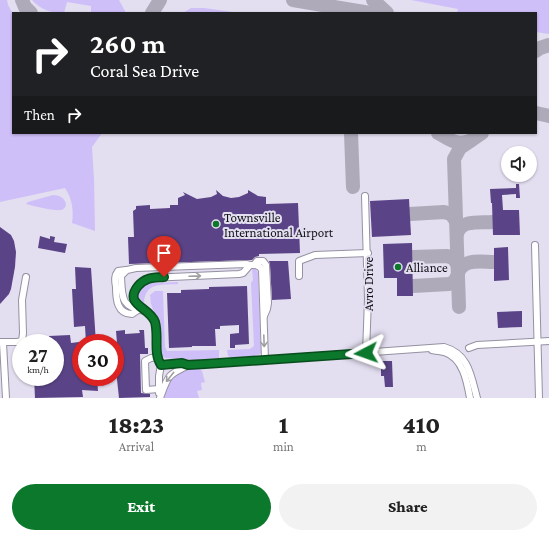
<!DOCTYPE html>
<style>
:root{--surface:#fff;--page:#f2f2f2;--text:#222;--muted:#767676;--accent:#0c782c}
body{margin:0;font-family:"Crimson Pro",serif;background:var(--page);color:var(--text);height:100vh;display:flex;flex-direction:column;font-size:15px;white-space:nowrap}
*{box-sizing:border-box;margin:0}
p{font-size:13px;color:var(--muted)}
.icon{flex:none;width:22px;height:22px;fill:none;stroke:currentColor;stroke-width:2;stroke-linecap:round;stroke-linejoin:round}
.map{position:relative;height:398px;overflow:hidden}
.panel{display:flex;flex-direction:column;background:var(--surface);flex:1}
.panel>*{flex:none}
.banner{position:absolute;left:12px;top:12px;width:525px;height:122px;border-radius:0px;box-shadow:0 1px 3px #0004;background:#202124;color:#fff;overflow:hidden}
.buttons{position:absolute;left:501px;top:146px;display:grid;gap:8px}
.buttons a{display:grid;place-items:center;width:36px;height:36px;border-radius:50%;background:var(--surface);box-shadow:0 1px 3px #0004;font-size:20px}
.speed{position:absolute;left:12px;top:334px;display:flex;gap:8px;font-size:20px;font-weight:700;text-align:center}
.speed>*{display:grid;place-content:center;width:52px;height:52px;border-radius:50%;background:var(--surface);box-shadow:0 1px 3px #0004;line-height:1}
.speed small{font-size:10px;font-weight:400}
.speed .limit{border:6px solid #d22;background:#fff;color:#111}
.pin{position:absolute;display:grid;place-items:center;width:34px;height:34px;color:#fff;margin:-41px -17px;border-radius:50% 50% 50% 0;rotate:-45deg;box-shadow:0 0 4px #0007}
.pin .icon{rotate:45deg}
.me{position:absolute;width:44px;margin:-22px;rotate:266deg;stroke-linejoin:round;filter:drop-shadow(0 0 3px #0008)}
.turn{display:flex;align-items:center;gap:14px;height:84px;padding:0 12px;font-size:18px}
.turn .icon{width:52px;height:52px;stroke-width:2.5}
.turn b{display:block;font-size:28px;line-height:34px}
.then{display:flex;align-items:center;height:38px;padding:0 12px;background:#0003;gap:8px;font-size:15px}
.eta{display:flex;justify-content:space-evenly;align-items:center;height:68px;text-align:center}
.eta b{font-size:24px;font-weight:800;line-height:28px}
.cta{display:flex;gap:8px;margin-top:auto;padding:8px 12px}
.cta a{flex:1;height:46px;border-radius:24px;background:var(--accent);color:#fff;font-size:16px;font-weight:800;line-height:46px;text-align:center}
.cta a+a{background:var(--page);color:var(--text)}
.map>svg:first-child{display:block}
.green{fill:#cfbff8}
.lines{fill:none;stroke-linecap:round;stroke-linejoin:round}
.taxiway{stroke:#aeaab9;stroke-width:14}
.building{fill:#5a4487}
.minor-casing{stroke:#9591a2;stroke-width:8}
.minor{stroke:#fff;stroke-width:6}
.oneway{stroke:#a0a0a2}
.route-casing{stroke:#084e1d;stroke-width:10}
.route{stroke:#0c782c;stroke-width:7}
.poi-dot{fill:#0c782c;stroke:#e3def0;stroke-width:1.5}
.labels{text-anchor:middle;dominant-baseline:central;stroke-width:4;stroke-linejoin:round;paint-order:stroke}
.poi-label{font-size:13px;fill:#121116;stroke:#e3def0;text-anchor:start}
.street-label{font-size:13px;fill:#121116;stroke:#e3def0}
</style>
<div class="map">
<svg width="549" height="398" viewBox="0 0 549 398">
<rect width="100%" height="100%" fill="#e3def0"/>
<g class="green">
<path d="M0,0H7L8,5L13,14V133H102L92,147L94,179L95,231L72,223C74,211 72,198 65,188L0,202Z"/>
<path d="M32,0H119L126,13H91V6L67,2L64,13C51,13 41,10 32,0Z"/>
<path d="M411,0H549V34L536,32V13H457L458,9Z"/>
<path d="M191,8H204L240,13H183Z"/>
<path d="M53,195C66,195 70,208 61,210C54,211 33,206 26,204L28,202Z"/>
<path d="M252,268L256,269L258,273L261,353C257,358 233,360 228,356L227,350L250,349L254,346L251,283L253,280Z"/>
<path d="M154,279L155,283L178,282V284C162,285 145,282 144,303L136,295C139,287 146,282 154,279Z"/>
<path d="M155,291H163L165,347L167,351L219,350V358L196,360L166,358L162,357L159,327L151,304L150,295Z"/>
<path d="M198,368L202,371L205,382L201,383L202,390L197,391L199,398H164L169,379L184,370Z"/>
</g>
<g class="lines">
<g class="taxiway">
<path d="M22,0L25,7L31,13"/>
<path d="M293,0L370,13"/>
<path d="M373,0L387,13"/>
<path d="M152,13L160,0"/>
<path d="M536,51L540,48L549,45"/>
<path d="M536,113L549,116"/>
<path d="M351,133L353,187"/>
<path d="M438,133C450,139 455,146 470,141"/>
<path d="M410,214L444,212L451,214L456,221"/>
<path d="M457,234C461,219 480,223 493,222"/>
<path d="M413,257L447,256L453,258L458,265"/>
<path d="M458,273C463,258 481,262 494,262"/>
<path d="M413,286L449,284L454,282L458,275"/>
<path d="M459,307L454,159L460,148L482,133"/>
</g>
</g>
<g class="building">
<path d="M516,184H519L520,198H516V194L502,195L503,210H519L520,235H493L492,203H491L490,189L516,188Z"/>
<path d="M216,190L223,196L231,198L239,197L248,193V190L258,196L266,197V204L298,203L300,253L259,254V256L255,257L252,260L129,264L128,237H134L133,211L136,209V206L150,205V209L170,208V205H178V198L185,195L183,192L197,199L211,197L217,194Z"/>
<path d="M409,199L411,235L372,237L370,201Z"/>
<path d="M0,227L11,235L14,241L16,252L15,267L11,289L9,294L0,304Z"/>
<path d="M40,236L50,239V236L55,237L54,242L67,244L65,253L38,248Z"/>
<path d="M412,243L413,296H397V278H384L383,244Z"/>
<path d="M508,247L509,280L494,281V248Z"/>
<path d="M269,261H288L291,299L272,300L270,265Z"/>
<path d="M75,267L91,268L96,343H86L85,326L74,327L72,289H76Z"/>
<path d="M247,286L249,344L235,345V348H230V334L239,333V325L220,326V329H215L216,346H192V347L169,348L167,293H181V290L209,289V287Z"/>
<path d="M522,311V327L498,328L497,312Z"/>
<path d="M125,330V334L140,333L139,330H144L145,348H148V354H140L141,393L150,394V397L119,398L115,361V355H118L116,331Z"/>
<path d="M70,335L71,343L79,342L81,377H97L98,391L82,390L83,397L35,398L34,377H55V343H49V336Z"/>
<path d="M381,361H392L393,387H385L384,376H381Z"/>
</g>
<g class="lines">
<defs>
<g id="minor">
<path d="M365,196L368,299L366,353"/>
<path d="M535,245L539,398"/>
<path d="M254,265L257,261H263L266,265L268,303L267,309L264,316"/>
<path d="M126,270L118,271C114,276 115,281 116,287C116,299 117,314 132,314L138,310"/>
<path d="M299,276V261L315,255L368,253"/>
<path d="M146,311C121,308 122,298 121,276L127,270L136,268L246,264L250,265"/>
<path d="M0,342H17L22,341L23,333L22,300L26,277"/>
<path d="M3,343L6,398"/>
<path d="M469,348L477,345L549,341"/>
<path d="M432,350C436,351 440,351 444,352C463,358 467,381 470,398"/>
<path d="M158,357L151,358L145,361L146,390L159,389"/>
<path d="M161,365C181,363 200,364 220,363L444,347C469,354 471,376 477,398"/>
<path d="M161,365C152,351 162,330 152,316C148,310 140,306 135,301C130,291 140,281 149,278L239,274L243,273L250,265H256L260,267L262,270L265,360"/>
<path d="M159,393V376L161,365"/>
<path d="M160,398C168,376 167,375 189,365"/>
</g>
</defs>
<use href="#minor" class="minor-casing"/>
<use href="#minor" class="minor"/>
</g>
<defs><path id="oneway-shaft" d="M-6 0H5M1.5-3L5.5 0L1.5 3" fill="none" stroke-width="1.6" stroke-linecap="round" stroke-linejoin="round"/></defs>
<g class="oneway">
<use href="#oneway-shaft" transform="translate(195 276) rotate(-2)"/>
<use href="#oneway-shaft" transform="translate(264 341) rotate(88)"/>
<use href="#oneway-shaft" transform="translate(170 377) rotate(129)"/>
</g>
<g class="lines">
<defs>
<path id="route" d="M164,277C153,278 146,277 138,286C123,305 150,307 155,322C159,336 153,353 161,365L182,363L188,365L205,364L366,353"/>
</defs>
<use href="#route" class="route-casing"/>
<use href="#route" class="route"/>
</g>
<g class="poi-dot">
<circle cx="216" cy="224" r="4"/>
<circle cx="398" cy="267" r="4"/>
</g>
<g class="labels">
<g class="poi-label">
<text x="224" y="217">Townsville<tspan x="224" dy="15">International Airport</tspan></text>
<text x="406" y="267">Alliance</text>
</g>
<g class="street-label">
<text transform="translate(368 284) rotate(-90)">Avro Drive</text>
</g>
</g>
</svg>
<div class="buttons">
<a><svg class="icon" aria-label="sound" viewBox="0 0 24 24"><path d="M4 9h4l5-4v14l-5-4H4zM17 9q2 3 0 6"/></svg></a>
</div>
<div class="speed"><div>27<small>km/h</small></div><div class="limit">30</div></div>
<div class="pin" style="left:164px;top:277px;background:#d93025"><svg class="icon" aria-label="arrive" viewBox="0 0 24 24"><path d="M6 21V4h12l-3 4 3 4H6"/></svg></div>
<svg class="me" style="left:366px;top:353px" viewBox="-20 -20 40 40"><path d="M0-17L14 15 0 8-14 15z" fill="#0c782c" stroke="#fff" stroke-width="4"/></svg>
<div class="banner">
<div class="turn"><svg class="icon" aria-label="right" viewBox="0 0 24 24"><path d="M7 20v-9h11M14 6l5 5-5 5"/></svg><div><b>260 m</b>Coral Sea Drive</div></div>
<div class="then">Then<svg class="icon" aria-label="right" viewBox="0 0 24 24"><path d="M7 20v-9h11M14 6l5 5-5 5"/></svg></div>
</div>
</div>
<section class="panel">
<div class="eta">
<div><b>18:23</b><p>Arrival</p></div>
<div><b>1</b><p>min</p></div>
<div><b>410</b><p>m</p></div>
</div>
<div class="cta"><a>Exit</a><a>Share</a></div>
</section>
